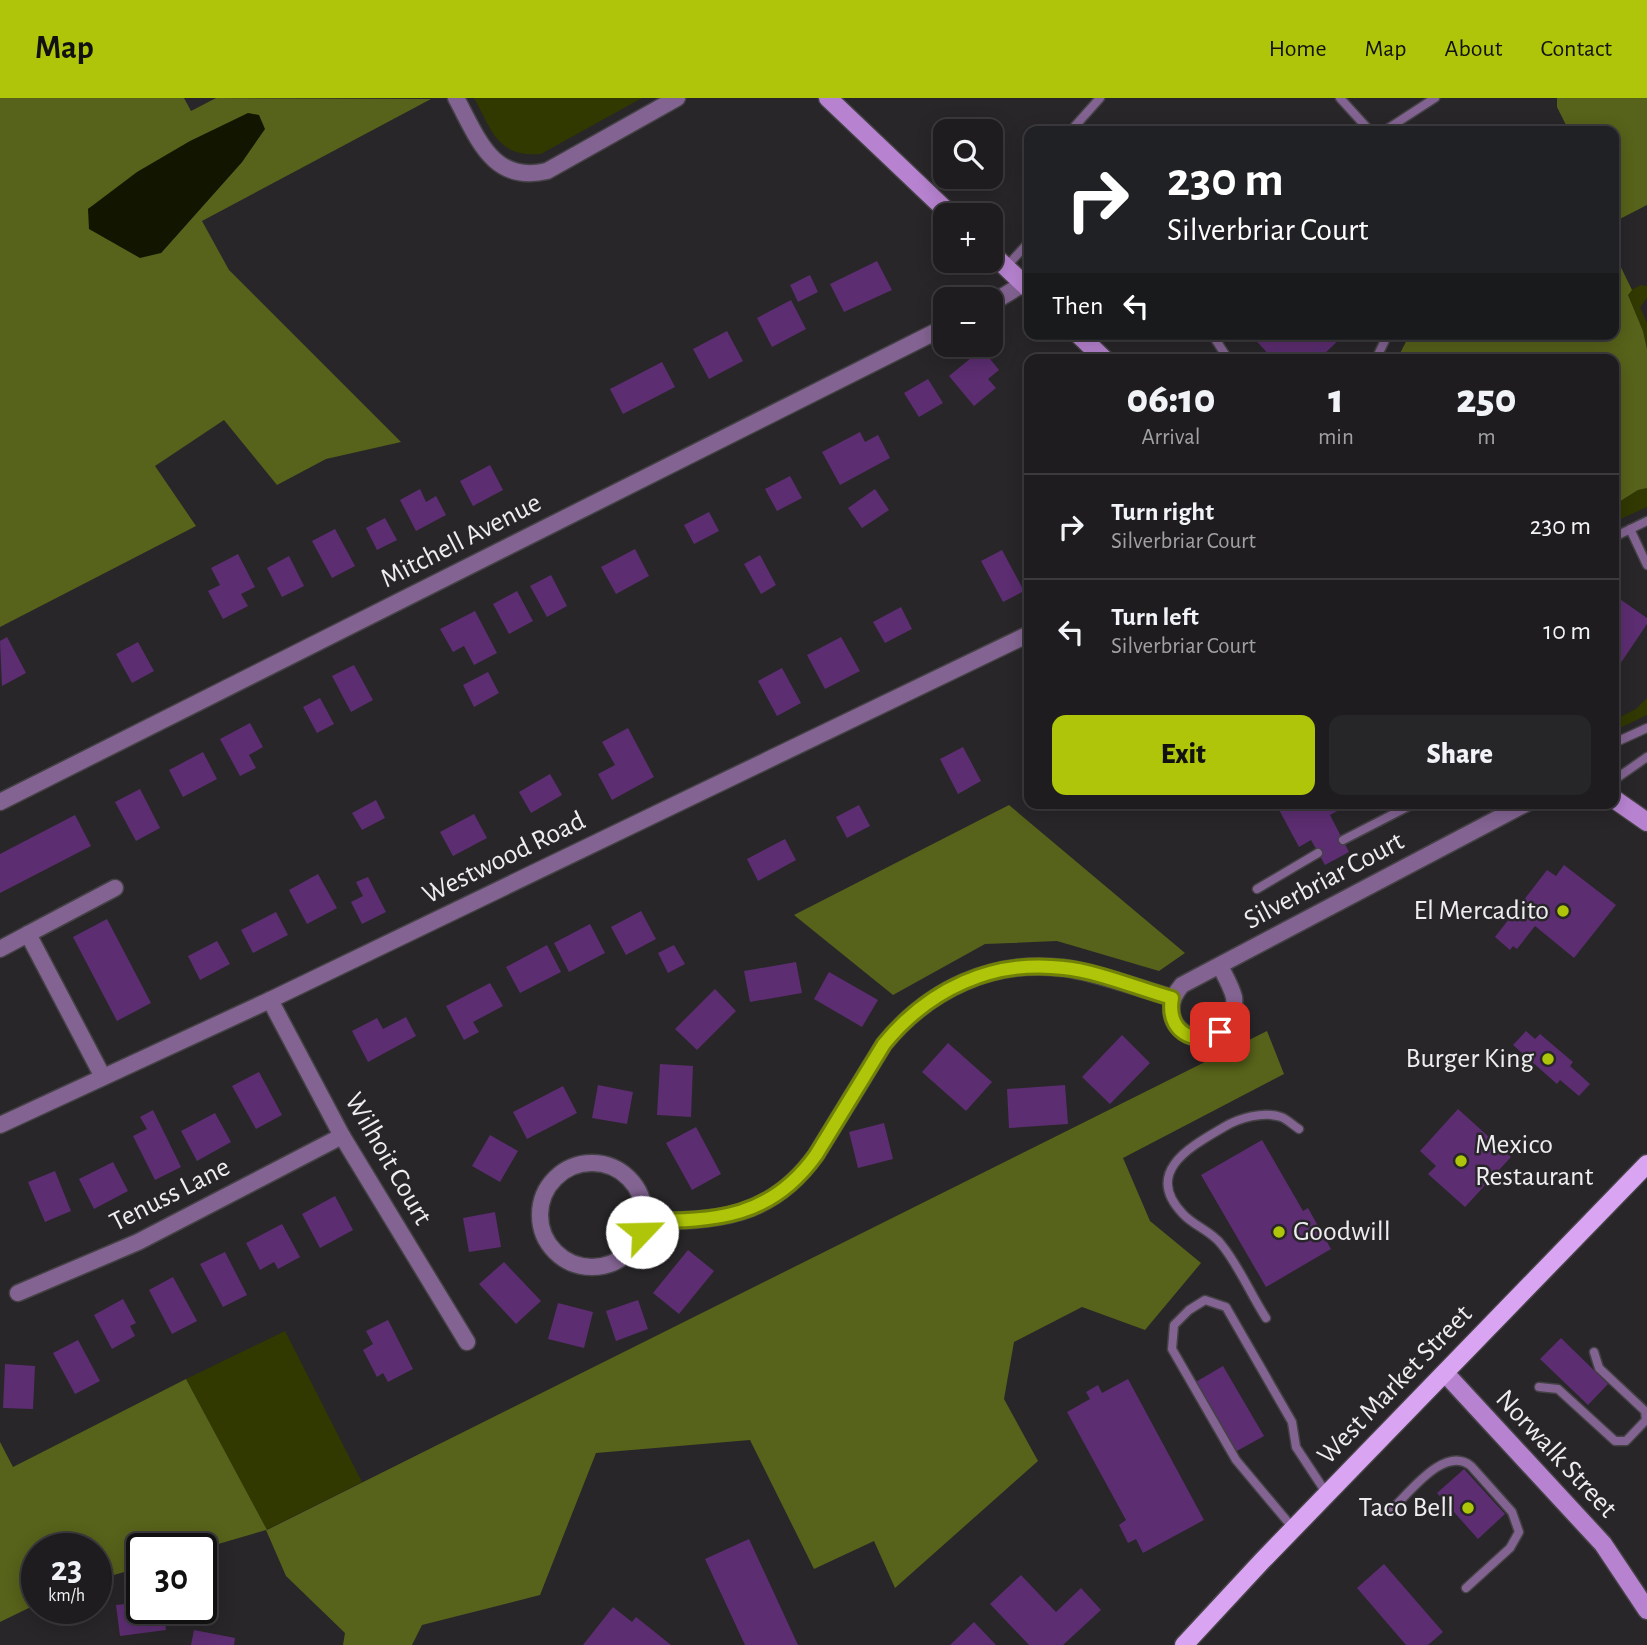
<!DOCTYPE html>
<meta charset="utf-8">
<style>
:root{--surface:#1e1c1f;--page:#262528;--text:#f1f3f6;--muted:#a1a1a4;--line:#3c3a3d;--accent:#aec509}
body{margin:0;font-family:"Alegreya Sans",sans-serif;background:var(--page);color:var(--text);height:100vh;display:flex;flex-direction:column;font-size:26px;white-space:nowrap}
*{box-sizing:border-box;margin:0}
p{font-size:23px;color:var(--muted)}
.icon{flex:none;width:38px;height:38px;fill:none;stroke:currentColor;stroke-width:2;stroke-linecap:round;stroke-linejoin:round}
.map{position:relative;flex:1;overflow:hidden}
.drawer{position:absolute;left:1024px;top:256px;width:595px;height:455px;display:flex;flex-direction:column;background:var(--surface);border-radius:14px;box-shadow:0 4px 18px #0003,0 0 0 2px var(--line)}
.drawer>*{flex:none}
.banner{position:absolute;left:1024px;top:28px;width:595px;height:214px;border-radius:14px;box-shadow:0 4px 18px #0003,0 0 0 2px var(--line);background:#202124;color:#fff;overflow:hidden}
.buttons{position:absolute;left:933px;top:21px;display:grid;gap:14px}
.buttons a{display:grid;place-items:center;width:70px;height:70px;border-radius:14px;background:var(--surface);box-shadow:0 4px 18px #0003,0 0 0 2px var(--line);font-size:35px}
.speed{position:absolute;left:21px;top:1435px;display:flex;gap:14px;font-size:35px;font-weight:700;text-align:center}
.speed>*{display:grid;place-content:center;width:91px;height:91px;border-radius:50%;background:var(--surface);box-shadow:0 4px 18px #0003,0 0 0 2px var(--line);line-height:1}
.speed small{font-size:18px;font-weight:400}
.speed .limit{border:4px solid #111;border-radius:10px;background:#fff;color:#111}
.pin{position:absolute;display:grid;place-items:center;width:60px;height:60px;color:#fff;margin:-30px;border-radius:14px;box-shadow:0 4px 10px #0006}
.me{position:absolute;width:77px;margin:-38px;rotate:66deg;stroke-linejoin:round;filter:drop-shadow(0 0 5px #0008)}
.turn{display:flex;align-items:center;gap:24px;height:147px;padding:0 28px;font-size:32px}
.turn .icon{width:91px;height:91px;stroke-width:2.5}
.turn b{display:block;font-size:49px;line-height:60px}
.then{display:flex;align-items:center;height:66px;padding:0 28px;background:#0003;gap:14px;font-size:26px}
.eta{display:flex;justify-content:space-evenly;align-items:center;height:119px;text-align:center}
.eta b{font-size:42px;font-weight:800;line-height:49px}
.primary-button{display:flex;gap:14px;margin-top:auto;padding:14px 28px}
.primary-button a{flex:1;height:80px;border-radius:14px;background:var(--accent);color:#111;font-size:28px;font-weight:800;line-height:80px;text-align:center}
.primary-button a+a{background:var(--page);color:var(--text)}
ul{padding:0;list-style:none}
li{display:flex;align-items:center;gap:21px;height:105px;padding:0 28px;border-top:2px solid var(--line)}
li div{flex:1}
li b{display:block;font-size:26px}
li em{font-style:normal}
header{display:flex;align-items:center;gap:42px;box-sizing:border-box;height:98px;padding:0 35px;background:var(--accent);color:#111}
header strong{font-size:33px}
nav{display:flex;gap:38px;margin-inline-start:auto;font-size:24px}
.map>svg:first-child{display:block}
.green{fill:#313800}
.forest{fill:#57621a;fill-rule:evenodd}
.water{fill:#121600}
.building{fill:#5c2d71}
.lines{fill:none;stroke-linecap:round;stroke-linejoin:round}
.lane-casing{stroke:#444245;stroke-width:11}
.street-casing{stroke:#444245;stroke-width:19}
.secondary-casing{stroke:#444245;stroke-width:21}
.primary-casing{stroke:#444245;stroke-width:21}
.lane{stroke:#836392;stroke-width:8}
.street{stroke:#836392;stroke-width:16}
.secondary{stroke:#b783d0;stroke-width:18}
.primary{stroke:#d9a4f2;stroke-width:18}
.route-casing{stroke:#718006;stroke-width:18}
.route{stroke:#aec509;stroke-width:12}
.poi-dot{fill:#aec509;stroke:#282629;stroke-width:2.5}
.labels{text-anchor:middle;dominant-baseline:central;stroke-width:5;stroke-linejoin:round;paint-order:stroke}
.street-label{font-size:28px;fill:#eeedef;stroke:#282629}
.poi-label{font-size:28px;fill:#eeedef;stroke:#282629;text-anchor:end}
</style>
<header>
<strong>Map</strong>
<nav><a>Home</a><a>Map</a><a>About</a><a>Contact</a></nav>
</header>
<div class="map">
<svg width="1647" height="1547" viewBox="0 0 1647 1547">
<rect width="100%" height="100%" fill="#282629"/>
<g class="green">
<path d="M474,0H642L541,56C498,60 492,33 474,0Z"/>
<path d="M1641,187L1647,188V200L1640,209L1647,225V251L1643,233L1628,197L1629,193Z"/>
<path d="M1647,390V409L1614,424V407L1638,392Z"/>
<path d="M1647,600V617L1614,633V622L1636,611Z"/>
<path d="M285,1233L362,1384L266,1432L186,1281Z"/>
</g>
<g class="forest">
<path d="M0,0H184L191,13L216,0L431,1L202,123L229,172L401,344L326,361L277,387L224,322L155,368L196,428L0,529ZM264,31L242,64L161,155L88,111L102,102Z"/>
<path d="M1557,0H1647V107L1614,124V33H1569L1557,9Z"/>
<path d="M1614,155L1632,192L1628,197L1643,233L1647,251V390L1638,392L1614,407V261H1397L1410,236H1614Z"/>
<path d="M1009,707L1185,855L1159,873L1057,843L985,846L893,897L794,817Z"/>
<path d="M1267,933L1284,976L1123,1060L1150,1123L1201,1165L1145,1232L1082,1209L1014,1244L1004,1301L1038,1363L895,1490L874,1443L814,1471L750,1342L596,1355L540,1497L422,1527L412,1547H343L345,1535L286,1478L266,1432L201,1451H142V1469L96,1482V1451H37V1506L0,1524V1344L13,1369L186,1281L267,1432Z"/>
</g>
<path class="water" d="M248,15L259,17L265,31L242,64L161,155L140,160L89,131L88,111L137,74L190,43Z"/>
<g class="building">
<path d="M877,163L892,192L844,214L830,186Z"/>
<path d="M810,177L818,194L798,204L790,187Z"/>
<path d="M791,202L806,231L772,249L757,220Z"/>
<path d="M727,233L743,263L709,281L693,251Z"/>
<path d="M1250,236H1345L1319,261H1273Z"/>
<path d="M982,251L999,272L988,281L996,290L974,308L949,278Z"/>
<path d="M662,264L675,289L623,316L610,291Z"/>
<path d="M928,281L943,305L919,319L904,295Z"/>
<path d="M860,334L865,344L878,337L890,360L840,387L822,354Z"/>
<path d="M490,367L503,392L473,408L460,383Z"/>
<path d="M790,378L802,400L777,413L765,391Z"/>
<path d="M420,391L426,404L436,398L446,417L416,433L400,402Z"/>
<path d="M875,391L889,412L862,430L848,410Z"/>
<path d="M709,414L719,433L694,446L684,427Z"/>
<path d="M385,420L397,442L377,452L366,430Z"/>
<path d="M335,431L355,468L332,480L312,443Z"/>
<path d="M635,451L649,478L616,496L601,469Z"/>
<path d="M1002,452L1024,493L1003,504L981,463Z"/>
<path d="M238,456L255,489L241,496L248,508L223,521L208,493L220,487L211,470Z"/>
<path d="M760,457L776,487L761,496L744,466Z"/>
<path d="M289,458L304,488L282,499L267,470Z"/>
<path d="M551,477L567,508L547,519L530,488Z"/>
<path d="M517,493L533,523L509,536L493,506Z"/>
<path d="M1614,497L1647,520V526L1614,575Z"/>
<path d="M901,509L912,531L885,545L873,524Z"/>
<path d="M475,513L497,555L474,567L464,548L453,554L440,531Z"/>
<path d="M7,539L26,575L2,588L0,543Z"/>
<path d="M841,539L860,573L825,591L807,557Z"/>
<path d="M138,544L154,573L132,585L116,556Z"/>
<path d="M354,567L373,602L351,614L332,578Z"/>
<path d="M782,570L801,605L777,618L758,583Z"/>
<path d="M488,574L499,595L474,609L463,587Z"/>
<path d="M320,600L334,626L317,635L303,609Z"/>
<path d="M250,625L263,649L249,657L256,670L240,678L220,641Z"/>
<path d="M628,630L654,679L612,702L598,676L615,667L602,644Z"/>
<path d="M963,649L981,683L958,696L940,661Z"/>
<path d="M203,654L217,681L183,699L169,672Z"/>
<path d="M550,676L562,697L531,715L519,694Z"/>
<path d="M140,691L160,730L136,743L115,704Z"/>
<path d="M376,702L385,720L362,732L352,715Z"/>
<path d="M1281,705H1352L1330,717L1349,754L1325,767L1311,742L1299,749L1277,708Z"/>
<path d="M859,707L870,728L847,740L836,719Z"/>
<path d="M474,716L487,740L453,758L440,734Z"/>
<path d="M75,717L91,748L0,795V756Z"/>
<path d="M785,741L796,762L758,783L747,761Z"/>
<path d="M1564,767L1616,807L1574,860L1535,828L1517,851L1513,848L1510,852L1495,839L1547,772L1556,778Z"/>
<path d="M318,776L337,810L307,826L289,792Z"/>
<path d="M368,779L386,814L362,826L351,804L363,798L356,784Z"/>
<path d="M641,813L656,841L626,857L611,829Z"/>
<path d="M276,814L288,837L253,855L241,832Z"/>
<path d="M107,821L151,905L117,923L73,839Z"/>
<path d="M590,826L605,855L569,874L554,845Z"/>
<path d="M217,843L230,866L200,882L188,858Z"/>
<path d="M547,847L561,874L520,895L506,869Z"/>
<path d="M674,847L685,866L668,875L658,855Z"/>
<path d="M796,864L802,895L750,904L744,873Z"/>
<path d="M829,874L878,902L862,929L814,901Z"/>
<path d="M490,885L503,908L473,924L479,934L464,942L446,908Z"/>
<path d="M715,891L736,913L697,952L675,931Z"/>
<path d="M406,919L416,938L368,964L352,933L377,920L383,931Z"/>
<path d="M1526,933L1535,941L1540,936L1573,964L1570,968L1590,986L1579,998L1560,982L1557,986L1513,947Z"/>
<path d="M1122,937L1150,965L1110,1006L1082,979Z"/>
<path d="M948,945L992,984L966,1013L922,974Z"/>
<path d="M660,966L693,968L691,1019L657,1017Z"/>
<path d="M259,974L282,1017L256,1031L232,988Z"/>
<path d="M598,987L633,994L627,1026L592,1020Z"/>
<path d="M1065,987L1068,1026L1009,1030L1007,991Z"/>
<path d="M563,988L577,1015L527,1041L513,1014Z"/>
<path d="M1458,1011L1511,1059L1465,1109L1428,1076L1436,1068L1420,1053Z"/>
<path d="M153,1012L181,1069L155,1082L133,1038L147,1031L140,1019Z"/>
<path d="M215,1015L231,1044L197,1063L181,1033Z"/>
<path d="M884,1025L893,1061L858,1070L849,1034Z"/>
<path d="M696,1029L721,1076L692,1092L666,1045Z"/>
<path d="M490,1037L518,1053L500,1084L472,1068Z"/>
<path d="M1262,1042L1303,1113L1308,1110L1331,1151L1266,1189L1201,1077Z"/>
<path d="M113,1064L128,1093L94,1111L79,1081Z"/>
<path d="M55,1073L71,1113L45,1124L28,1084Z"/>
<path d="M335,1098L353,1132L320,1150L302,1116Z"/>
<path d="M495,1114L501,1149L469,1154L463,1120Z"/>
<path d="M282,1126L300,1159L278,1171L274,1164L260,1172L246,1145Z"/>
<path d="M688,1152L714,1173L679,1216L653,1195Z"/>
<path d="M225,1154L247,1197L223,1209L200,1166Z"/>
<path d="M504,1164L541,1203L516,1226L479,1186Z"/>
<path d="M173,1179L197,1223L172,1236L149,1192Z"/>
<path d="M123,1201L136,1225L130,1228L135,1238L112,1251L94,1217Z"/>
<path d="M638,1202L648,1231L616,1243L606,1213Z"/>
<path d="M558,1205L593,1214L584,1250L548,1241Z"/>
<path d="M388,1222L413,1271L388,1284L383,1275L377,1279L363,1252L373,1246L366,1233Z"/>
<path d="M1561,1240L1608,1286L1588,1307L1540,1261Z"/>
<path d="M78,1242L100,1283L75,1296L53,1255Z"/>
<path d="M5,1266L35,1268L33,1311L3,1310Z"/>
<path d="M1223,1268L1264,1338L1235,1354L1194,1285Z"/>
<path d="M1128,1281L1204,1422L1143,1455L1136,1441L1128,1445L1119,1427L1126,1422L1067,1314L1090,1301L1086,1294L1098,1287L1102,1295Z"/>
<path d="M1464,1371L1505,1416L1478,1441L1437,1395Z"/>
<path d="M749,1441L798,1547H745L705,1461Z"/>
<path d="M1384,1466L1443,1534L1428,1547H1406L1357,1490Z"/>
<path d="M1021,1477L1056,1514L1081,1490L1101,1512L1063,1547H1029L990,1506Z"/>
<path d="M142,1504V1510H163L166,1532L120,1538L116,1507Z"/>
<path d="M613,1509L632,1524L636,1519L671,1547H583Z"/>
<path d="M974,1524L996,1547H950Z"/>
<path d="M194,1532L235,1540L234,1547H191Z"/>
</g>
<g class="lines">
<defs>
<g id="lane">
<path d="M1340,0L1370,33"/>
<path d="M1074,33L1075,28L1100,0"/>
<path d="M1384,33L1435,0"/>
<path d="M1006,169L1029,144"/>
<path d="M1212,236L1228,261"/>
<path d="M1376,261L1388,236"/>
<path d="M1630,431L1647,467"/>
<path d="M1614,439L1647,423"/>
<path d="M1614,645L1647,630"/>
<path d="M1614,682L1647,659"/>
<path d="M1343,742L1415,705"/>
<path d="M1257,791L1318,755"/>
<path d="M1266,1220C1251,1197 1238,1166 1221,1146C1211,1133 1194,1128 1183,1116C1143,1074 1190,1049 1224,1029C1239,1020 1263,1013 1281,1019C1287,1021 1294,1028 1299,1031"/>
<path d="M1539,1289L1558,1291L1615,1343H1626L1646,1322L1645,1313L1599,1270L1594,1254"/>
<path d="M1392,1411C1411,1393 1445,1347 1471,1368L1512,1414L1519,1434L1510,1450L1466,1490"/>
<path d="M1293,1430L1236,1362L1172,1251L1174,1227L1189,1212L1205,1202L1226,1209L1292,1324L1296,1349L1327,1396"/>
</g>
<g id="street">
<path d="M456,0C478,40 492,86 547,73L677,0"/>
<path d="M990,206L1023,186"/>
<path d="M0,704L945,229"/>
<path d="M28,836L115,790"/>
<path d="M0,851L28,836L103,979"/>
<path d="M1220,868C1225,878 1231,888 1234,899C1235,905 1233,914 1230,920C1211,964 1146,928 1182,887L1527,705"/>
<path d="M270,902L342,1038L467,1244"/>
<path d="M0,1027L270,902L1029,536"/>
<circle cx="592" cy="1117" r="52"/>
<path d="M644,1123C716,1123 770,1121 816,1057L884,946C929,891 993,861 1064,870C1096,874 1140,891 1173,900"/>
<path d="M18,1195L138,1144L342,1038"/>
</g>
<g id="secondary">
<path d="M828,0L951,117"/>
<path d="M990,154L1029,191"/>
<path d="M1078,236L1104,261"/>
<path d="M1614,701L1647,724"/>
<path d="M1445,1275L1603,1446L1647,1512"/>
</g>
<path id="primary" d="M1184,1547L1262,1463L1647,1066"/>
</defs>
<use href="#lane" class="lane-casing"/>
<use href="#street" class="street-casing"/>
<use href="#secondary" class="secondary-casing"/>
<use href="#primary" class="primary-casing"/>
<use href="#lane" class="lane"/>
<use href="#street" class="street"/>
<use href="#secondary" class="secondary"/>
<use href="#primary" class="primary"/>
</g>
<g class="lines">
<defs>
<path id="route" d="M642,1134L644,1123C716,1123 771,1120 816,1057L884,946C929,891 993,861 1064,870C1096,873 1140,891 1172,900C1166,932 1192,949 1220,934"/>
</defs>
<use href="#route" class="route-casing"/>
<use href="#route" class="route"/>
</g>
<g class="poi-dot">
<circle cx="1563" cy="813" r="7"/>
<circle cx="1548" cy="961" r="7"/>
<circle cx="1461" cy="1063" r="7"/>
<circle cx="1279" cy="1134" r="7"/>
<circle cx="1468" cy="1410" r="7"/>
</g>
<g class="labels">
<g class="street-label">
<text transform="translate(461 443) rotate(-27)">Mitchell Avenue</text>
<text transform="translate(504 760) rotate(-26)">Westwood Road</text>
<text transform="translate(1324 783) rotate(-28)">Silverbriar Court</text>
<text transform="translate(388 1061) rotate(60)">Wilhoit Court</text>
<text transform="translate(170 1097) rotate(-27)">Tenuss Lane</text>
<text transform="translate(1395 1287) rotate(-46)">West Market Street</text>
<text transform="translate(1556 1356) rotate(47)">Norwalk Street</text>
</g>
<g class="poi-label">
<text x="1549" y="813">El Mercadito</text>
<text x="1534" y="961">Burger King</text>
<text x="1475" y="1047" text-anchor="start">Mexico<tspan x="1475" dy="32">Restaurant</tspan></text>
<text x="1293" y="1134" text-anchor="start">Goodwill</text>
<text x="1454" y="1410">Taco Bell</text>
</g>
</g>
</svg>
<div class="buttons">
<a><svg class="icon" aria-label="search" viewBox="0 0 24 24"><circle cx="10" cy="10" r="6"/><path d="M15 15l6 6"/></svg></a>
<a>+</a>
<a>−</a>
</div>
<div class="speed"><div>23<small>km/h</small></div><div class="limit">30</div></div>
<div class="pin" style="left:1220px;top:934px;background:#d93025"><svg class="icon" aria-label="arrive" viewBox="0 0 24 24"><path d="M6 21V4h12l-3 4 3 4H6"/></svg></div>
<svg class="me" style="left:642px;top:1134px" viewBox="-20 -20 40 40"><circle r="19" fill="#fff"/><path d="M0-13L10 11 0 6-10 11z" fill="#aec509"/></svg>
<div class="banner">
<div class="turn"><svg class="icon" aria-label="right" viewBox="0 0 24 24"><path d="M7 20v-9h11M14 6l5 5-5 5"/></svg><div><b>230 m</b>Silverbriar Court</div></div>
<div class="then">Then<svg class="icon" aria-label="left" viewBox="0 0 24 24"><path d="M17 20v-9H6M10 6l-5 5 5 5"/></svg></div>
</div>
<section class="drawer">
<div class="eta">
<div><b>06:10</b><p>Arrival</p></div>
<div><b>1</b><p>min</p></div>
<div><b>250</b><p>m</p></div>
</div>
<ul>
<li><svg class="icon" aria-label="right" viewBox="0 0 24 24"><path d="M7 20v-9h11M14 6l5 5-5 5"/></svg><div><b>Turn right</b><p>Silverbriar Court</p></div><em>230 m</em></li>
<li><svg class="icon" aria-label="left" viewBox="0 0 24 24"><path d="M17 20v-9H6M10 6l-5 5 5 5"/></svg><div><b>Turn left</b><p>Silverbriar Court</p></div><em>10 m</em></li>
</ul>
<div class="primary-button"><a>Exit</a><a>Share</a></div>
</section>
</div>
